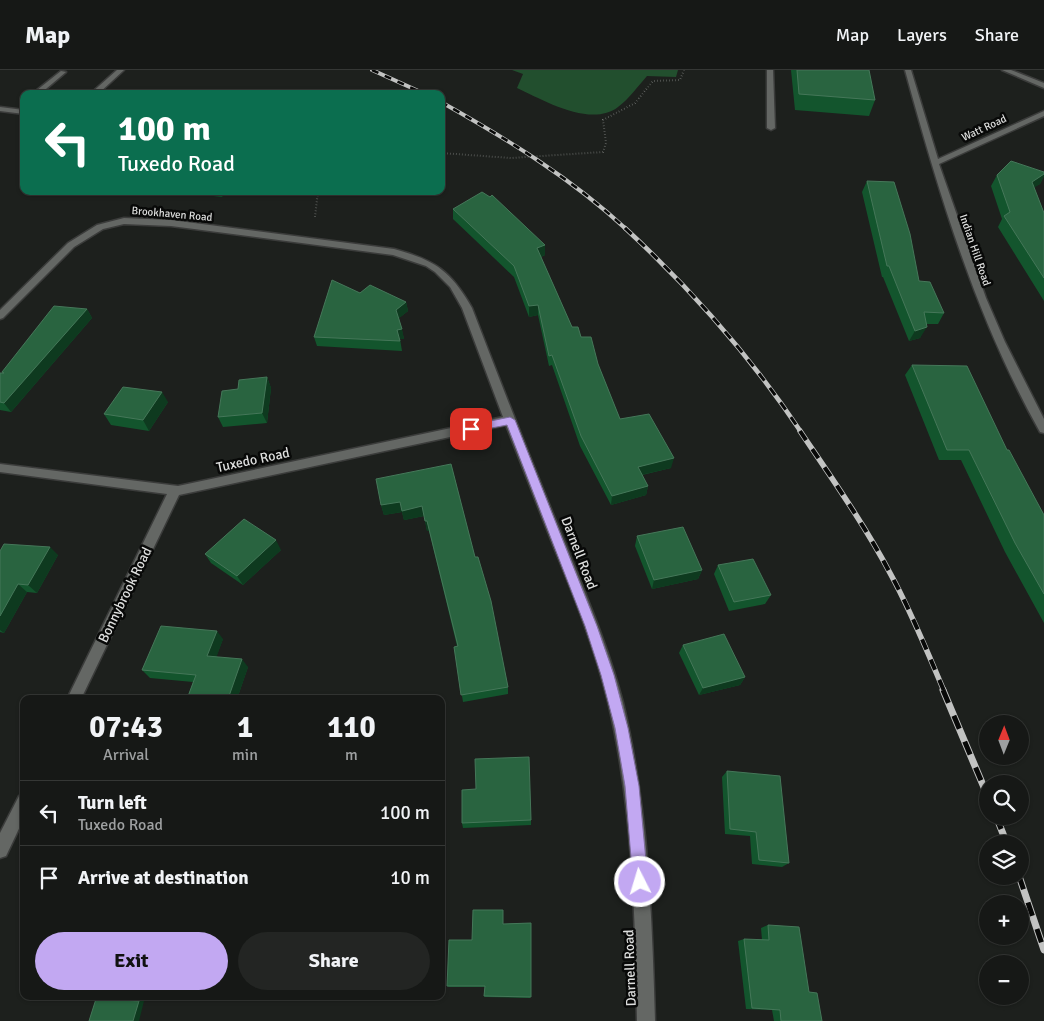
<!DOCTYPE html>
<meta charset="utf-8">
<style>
:root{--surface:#161816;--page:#232523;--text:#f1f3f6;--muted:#9ea0a1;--line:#353735;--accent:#c2a8f2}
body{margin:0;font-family:Signika,sans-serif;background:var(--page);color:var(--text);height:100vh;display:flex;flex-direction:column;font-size:19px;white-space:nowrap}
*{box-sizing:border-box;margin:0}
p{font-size:16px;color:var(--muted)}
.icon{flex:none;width:28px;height:28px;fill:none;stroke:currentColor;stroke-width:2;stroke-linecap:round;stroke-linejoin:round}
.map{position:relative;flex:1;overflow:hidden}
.drawer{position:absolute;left:20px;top:625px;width:425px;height:305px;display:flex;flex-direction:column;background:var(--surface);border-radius:10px;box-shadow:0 1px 4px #0004,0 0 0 1px var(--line)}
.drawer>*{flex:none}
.guide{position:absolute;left:20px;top:20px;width:425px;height:105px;border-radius:10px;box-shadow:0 1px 4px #0004,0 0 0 1px var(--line);background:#0b6e4f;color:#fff;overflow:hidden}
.needle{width:32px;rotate:1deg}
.fabs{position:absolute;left:979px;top:645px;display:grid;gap:10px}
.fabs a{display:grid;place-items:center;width:50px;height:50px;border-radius:50%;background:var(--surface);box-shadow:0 1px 4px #0004,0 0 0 1px var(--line);font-size:25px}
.pin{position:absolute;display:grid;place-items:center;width:42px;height:42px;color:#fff;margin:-21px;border-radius:10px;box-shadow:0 2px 8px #0006}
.me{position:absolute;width:55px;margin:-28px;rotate:355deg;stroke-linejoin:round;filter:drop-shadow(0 0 4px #0008)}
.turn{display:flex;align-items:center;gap:18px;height:105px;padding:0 15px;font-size:22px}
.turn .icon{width:65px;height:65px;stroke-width:2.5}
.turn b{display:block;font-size:35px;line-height:42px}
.eta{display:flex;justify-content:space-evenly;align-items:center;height:85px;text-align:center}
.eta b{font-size:30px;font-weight:700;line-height:35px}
.primary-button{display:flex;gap:10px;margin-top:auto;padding:10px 15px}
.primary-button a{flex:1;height:58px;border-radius:30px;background:var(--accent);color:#111;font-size:20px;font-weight:700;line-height:58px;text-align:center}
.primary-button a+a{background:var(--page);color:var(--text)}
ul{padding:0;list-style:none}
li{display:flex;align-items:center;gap:15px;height:65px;padding:0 15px;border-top:1px solid var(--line)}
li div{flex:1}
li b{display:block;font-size:19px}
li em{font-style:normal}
header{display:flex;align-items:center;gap:30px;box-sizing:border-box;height:70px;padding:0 25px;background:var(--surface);border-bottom:1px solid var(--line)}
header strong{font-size:24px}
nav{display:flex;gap:28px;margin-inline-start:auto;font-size:18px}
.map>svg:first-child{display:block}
.green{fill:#224f2e}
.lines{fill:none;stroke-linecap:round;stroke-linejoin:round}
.minor-casing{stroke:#3b3c3b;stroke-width:3}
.path{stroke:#7a7c7a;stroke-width:2;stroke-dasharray:0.5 2.5;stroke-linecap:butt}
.minor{fill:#646764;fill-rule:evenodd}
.rail-far3-casing{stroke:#c2c3c2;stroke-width:4}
.rail-far2-casing{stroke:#c2c3c2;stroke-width:4.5}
.rail-far1-casing{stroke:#c2c3c2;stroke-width:5.5}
.rail-casing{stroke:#c2c3c2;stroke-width:7}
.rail-far3{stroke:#080908;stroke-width:2.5;stroke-dasharray:7;stroke-linecap:butt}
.rail-far2{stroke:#080908;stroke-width:3;stroke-dasharray:9;stroke-linecap:butt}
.rail-far1{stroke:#080908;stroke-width:4;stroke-dasharray:11;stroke-linecap:butt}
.rail{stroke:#080908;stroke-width:5;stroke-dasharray:14;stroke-linecap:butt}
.wall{fill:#13552d}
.shaded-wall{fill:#0e3a1f}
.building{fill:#296440;stroke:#457759}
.route{fill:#c2a8f2;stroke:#7e6d9d}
.labels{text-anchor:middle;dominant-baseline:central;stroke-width:5;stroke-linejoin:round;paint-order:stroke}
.far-street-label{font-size:11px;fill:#dedfde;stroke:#080908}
.street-label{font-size:14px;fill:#dedfde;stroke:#080908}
</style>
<header>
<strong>Map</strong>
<nav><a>Map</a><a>Layers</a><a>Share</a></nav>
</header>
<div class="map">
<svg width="1044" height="951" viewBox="0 0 1044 951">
<rect width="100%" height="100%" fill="#1d201d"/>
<path class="green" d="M512,0H678L676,7L647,6C638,16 629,29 618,37C591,58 543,30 517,18L523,4Z"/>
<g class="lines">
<defs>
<g id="minor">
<path d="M117,0H124L98,24H90Z"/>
<path d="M767,0H773L775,58L771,60L767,58Z"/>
<path d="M905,0H911L938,89L1044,41V46L939,94L986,228L1005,272L1044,349V363L1040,362C976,248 939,124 905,0Z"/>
<path d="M1002,0H1011L1044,13V18Z"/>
<path d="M61,1L66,2L40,24H32Z"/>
<path d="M0,37L24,40V44L0,41Z"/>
<path d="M124,148L171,150L394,179C435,190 451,201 472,238C501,314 531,390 562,466C584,521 608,575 623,633C648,737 652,844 655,951H637C635,844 633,736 608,632C595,578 574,526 553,475C537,435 522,395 506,355L179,425L81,629H67L167,424L0,402V394L178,416L503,347L462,238L450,217L435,202L426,196L393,185L171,156L124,154L103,159L74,177L3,248L0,249V240L68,173L97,155Z"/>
<path d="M24,723V748L6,786L0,788V763L19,726Z"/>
</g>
</defs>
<use href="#minor" class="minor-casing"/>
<g class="path">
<path d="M441,83L511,88L603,82L606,73L603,50L635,33L653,11L680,10L684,0"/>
<path d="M315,147L318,121"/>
</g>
<use href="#minor" class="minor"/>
<defs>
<g id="rail-far3">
<path d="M372,0L425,24"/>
<path d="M441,32C507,69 571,108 626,159"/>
</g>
<path id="rail-far2" d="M625,158C691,219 751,287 801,362"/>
<path id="rail-far1" d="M800,361C831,407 864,454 890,503C911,541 927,581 944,621"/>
<g id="rail">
<path d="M943,620L988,727"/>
<path d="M996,746L1007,774"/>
<path d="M1019,806L1044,880"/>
</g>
</defs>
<use href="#rail-far3" class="rail-far3-casing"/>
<use href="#rail-far2" class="rail-far2-casing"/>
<use href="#rail-far1" class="rail-far1-casing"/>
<use href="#rail" class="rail-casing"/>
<use href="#rail-far3" class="rail-far3"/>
<use href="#rail-far2" class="rail-far2"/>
<use href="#rail-far1" class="rail-far1"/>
<use href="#rail" class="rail"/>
</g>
<g class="wall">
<path d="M791,0H869L875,30L869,46L795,40Z"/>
<path d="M1044,102V106L1040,114L1034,117L1044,143V231L998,157L1002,149L991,116L997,105Z"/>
<path d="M867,111L919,211L944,243L938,254H926L920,268L909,271L883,207H882L862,122Z"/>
<path d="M186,121H226L222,127L187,123Z"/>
<path d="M453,139L545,175V185L541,187L572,257L581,267L598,294L620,349L671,398L642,405L648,416L646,425L611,435L580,376L552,295L549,296L538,245L529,247L514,207L453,149Z"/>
<path d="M360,223L406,232L408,241L399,248L404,269H400L402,281L317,276L314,267Z"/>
<path d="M87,239L92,248L11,342L0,340V303H3Z"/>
<path d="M912,295L1007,380L1044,445V553L1005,482L961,390H939L905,305Z"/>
<path d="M267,307L271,318L267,353L223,357L218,347L238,319Z"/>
<path d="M168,332L149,361L111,355L104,344Z"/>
<path d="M451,394L508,617V624L463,632L454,577L457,576L429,461H427L424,446L404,450L402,442L384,445L381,435Z"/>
<path d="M637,466L702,500L698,509L652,519L635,476Z"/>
<path d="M281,480L243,515L211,493L205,484Z"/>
<path d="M0,481L58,485L37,523L27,522L4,563L0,562Z"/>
<path d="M718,495L771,525L765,534L729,541L714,504Z"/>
<path d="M223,569L216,587L248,597L237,629H187L193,612L150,608L142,600Z"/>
<path d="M683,575L745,607L740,615L699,625L679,583Z"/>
<path d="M727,701L789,793L782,797L752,794L750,766L725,764L722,707Z"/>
<path d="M476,719L531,750V755L463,758L462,753Z"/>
<path d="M503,840V854L531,853L530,928L485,927L484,926L485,917H449L447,916L472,870Z"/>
<path d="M768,855L809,922L822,951H774L772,940L746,939L738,871L744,869L762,870L761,858Z"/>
</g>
<g class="shaded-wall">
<path d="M1044,104V106L1040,114L1025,123L1032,112Z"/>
<path d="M220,121H226L222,127Z"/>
<path d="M545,175V185L537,188V178Z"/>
<path d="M406,232L408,241L398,249L396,240Z"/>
<path d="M538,235V245L529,247V236Z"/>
<path d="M87,239L92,248L11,342L4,333Z"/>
<path d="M927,257L920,268L909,271L915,261Z"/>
<path d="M402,259L404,269H399L397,260Z"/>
<path d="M267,307L271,318L267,353L262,343Z"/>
<path d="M162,322L168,332L149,361L143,350Z"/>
<path d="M674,388L671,398L636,406L638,397Z"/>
<path d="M648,416L646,425L611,435L612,426Z"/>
<path d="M400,432L422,436L424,446L404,450L402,442L384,445L381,435Z"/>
<path d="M425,451H427L429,461H427Z"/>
<path d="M276,470L281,480L243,515L237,506Z"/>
<path d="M50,477L58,485L37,523L28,515Z"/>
<path d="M702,500L698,509L652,519L654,510Z"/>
<path d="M18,514L27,522L4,563L0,560V546Z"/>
<path d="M217,561L223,569L214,594L207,586Z"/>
<path d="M242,589L248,597L237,629H228Z"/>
<path d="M745,607L740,615L699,625L703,618Z"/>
<path d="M139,931H144L139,951H133Z"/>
</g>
<g class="building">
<path d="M797,0H869L875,30L799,24Z"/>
<path d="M1011,91L1044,102V104L1032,112L1044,143V208L1004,146L1010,142L997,105Z"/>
<path d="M867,111L894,112L910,164L919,211L930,212L944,243L924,242L927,257L915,261L889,196H887Z"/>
<path d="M482,122L490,127L492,125L545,175L537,178L572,257H578L581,267H591L598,294L620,349L649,344L674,388L638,397L648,416L612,426L581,366L552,285L549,286L538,235L529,236L514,196L453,139Z"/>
<path d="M332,210L360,223L370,215L406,232L396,240L402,259L397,260L400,271L314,267Z"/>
<path d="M54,236L87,239L4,333L0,332V303H4L2,302Z"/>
<path d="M912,295L967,296L1007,380H1009L1044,445V524L1015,473L969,380H947Z"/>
<path d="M267,307L262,343L218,347L222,321L238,319L239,310Z"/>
<path d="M123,317L162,322L143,350L104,344Z"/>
<path d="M451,394L475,487H478L491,531L508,617L461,625L454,577L458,576L427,451H425L422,436L402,441L400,432L381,435L376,409Z"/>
<path d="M244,449L276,470L237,506L205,484Z"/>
<path d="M683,457L702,500L654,510L637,466Z"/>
<path d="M4,474L50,477L28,515L18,514L0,546V481Z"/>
<path d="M753,489L771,525L734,532L718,495Z"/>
<path d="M161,556L217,561L207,586L242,589L228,629H187L196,605L142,600Z"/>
<path d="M724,564L745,607L703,618L683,575Z"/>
<path d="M529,687L531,750L462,753V720L476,719L475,689Z"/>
<path d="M727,701L780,706L789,793L759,790L756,762L730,759Z"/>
<path d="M473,840H503V854L531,853V927L484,926L485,916H447L449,870H472Z"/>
<path d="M768,855L799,857L809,922L817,923L822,951H781L780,940L752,938L744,869L769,870Z"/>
<path d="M96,929L139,931L133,951H89Z"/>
</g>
<path class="route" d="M510,347L515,350L597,556L614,605L628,658L639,716L648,812L646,818L640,820L635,818L633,812L625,716L615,658L601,605L585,556L507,355L471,362L466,359L471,355Z"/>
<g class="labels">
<g class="far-street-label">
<text transform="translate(984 58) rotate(-25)">Watt Road</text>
<text transform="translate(172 144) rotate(5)">Brookhaven Road</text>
<text transform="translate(975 180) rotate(71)">Indian Hill Road</text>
</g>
<g class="street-label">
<text transform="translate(253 390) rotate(-12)">Tuxedo Road</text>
<text transform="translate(579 483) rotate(69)">Darnell Road</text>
<text transform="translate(125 525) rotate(-64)">Bonnybrook Road</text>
<text transform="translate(630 898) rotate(-92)">Darnell Road</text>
</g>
</g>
</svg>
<div class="fabs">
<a><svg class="needle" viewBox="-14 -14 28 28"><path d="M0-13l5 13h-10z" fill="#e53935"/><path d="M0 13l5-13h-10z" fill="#9ea0a1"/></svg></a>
<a><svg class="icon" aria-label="search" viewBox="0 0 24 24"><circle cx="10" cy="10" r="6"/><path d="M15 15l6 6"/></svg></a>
<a><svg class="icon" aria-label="layers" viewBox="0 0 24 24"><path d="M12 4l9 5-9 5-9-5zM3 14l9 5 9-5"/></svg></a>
<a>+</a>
<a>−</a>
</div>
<div class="pin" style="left:471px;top:359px;background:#d93025"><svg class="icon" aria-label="arrive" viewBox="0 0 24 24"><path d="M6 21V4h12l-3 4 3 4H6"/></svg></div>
<svg class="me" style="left:640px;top:812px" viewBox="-20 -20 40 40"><circle r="17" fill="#c2a8f2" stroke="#fff" stroke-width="3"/><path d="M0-11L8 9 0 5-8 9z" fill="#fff"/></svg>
<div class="guide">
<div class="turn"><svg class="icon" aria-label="left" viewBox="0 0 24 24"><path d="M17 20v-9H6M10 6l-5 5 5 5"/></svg><div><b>100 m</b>Tuxedo Road</div></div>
</div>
<section class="drawer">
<div class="eta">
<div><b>07:43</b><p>Arrival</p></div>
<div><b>1</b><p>min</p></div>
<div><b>110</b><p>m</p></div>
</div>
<ul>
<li><svg class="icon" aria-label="left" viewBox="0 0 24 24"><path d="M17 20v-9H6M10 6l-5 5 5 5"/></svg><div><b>Turn left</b><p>Tuxedo Road</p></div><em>100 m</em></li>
<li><svg class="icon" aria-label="arrive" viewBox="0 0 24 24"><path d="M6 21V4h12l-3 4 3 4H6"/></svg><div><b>Arrive at destination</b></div><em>10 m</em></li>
</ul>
<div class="primary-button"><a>Exit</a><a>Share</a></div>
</section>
</div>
